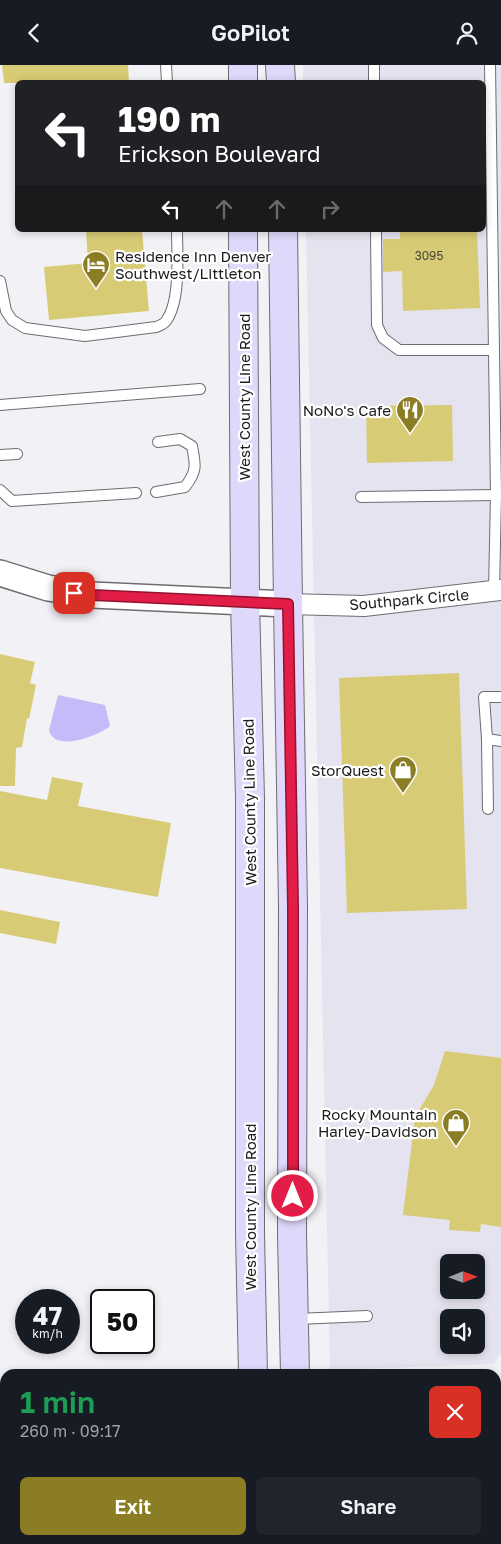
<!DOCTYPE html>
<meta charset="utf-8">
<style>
:root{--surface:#171b24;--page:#20242c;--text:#f1f3f6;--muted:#9ea1a6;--accent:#8b7d23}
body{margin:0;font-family:"Golos Text",sans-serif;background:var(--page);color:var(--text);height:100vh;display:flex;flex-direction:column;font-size:19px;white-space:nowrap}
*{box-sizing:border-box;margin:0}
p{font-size:16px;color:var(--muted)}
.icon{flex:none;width:28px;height:28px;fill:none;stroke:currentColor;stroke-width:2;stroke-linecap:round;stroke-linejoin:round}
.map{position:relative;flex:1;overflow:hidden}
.drawer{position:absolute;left:0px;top:1304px;width:501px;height:176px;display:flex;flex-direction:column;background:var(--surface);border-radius:15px 15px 0 0;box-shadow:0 2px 8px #0003}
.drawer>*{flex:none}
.banner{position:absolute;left:15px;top:15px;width:471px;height:152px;border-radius:8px;box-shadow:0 2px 8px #0003;background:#202124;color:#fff;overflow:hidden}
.needle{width:32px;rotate:89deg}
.fabs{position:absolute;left:440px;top:1189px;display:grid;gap:10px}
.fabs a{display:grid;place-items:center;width:45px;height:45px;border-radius:8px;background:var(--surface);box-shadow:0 2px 8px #0003;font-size:25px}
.speed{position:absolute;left:15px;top:1224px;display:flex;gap:10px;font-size:25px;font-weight:700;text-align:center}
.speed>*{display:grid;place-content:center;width:65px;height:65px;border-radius:50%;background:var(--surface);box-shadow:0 2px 8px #0003;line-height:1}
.speed small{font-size:12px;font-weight:400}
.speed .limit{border:2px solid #111;border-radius:8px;background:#fff;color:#111}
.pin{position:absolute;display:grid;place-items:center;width:42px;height:42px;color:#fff;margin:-21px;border-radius:10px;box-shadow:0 2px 8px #0006}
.me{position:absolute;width:55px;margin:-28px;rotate:0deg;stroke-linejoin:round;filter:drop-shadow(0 0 4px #0008)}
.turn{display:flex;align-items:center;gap:18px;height:105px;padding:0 20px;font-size:22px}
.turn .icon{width:65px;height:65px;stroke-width:2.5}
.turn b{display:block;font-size:35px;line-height:42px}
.lanes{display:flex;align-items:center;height:48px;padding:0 20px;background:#0003;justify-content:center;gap:25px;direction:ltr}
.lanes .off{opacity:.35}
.round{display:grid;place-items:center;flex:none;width:52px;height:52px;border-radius:8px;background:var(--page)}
.summary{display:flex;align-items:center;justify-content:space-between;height:85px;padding:0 20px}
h1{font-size:30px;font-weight:600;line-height:38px;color:#1e9e55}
.cta{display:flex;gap:10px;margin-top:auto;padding:10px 20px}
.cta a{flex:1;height:58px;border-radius:8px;background:var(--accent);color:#fff;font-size:20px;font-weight:600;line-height:58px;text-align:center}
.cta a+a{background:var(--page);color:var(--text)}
header{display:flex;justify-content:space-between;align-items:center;height:65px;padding:0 20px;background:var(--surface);font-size:22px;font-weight:600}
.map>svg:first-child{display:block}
.built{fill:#e5e3ef;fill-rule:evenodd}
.water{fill:#c4bbf8}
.building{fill:#d8cb76}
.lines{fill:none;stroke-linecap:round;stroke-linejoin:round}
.service-casing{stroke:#6d6d71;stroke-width:12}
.minor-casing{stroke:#6d6d71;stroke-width:22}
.tertiary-casing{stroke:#6d6d71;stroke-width:28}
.secondary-casing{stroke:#6d6d71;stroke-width:30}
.service{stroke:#fff;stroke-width:10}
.minor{stroke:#fff;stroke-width:20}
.tertiary{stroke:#fff;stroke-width:25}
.secondary{stroke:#e0d8fb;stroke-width:28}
.route-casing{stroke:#92132f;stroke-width:12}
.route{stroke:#e11d48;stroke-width:9}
.labels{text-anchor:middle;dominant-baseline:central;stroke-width:4.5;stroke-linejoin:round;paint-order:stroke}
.number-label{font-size:12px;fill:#4b4733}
.poi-label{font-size:15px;fill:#1c1b1d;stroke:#fff;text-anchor:end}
.street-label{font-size:15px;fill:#1c1b1d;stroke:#fff}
</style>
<header><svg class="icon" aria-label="back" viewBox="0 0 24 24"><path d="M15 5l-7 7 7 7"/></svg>GoPilot<svg class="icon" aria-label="person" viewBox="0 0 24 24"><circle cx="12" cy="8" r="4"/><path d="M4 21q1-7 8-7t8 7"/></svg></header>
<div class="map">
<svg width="501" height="1479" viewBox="0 0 501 1479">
<rect width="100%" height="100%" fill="#f2f1f6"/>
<path class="built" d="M303,0H501V1288L494,1299L330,1305L306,165H484V18L303,17ZM449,1198H476V1225H449ZM449,1252H476V1280H449Z"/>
<path class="water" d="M58,630L105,640L110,661C98,671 54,688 49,665Z"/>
<g class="building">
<path d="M2,0H128L129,18H4Z"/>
<path d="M86,165H142L149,246L49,255L44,202L88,198Z"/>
<path d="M400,165H477L480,243L403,246L402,206L383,207V174H400Z"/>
<path d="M452,340L453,396L367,398L366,341Z"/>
<path d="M0,589L35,597L30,618L36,620L29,654L27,653L22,682L16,683L15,721H0Z"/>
<path d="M459,608L467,844L347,848L339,613Z"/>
<path d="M52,712L83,718L78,741L171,758L158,832L0,803V726L47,735Z"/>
<path d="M0,845L60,857L56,879L0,868Z"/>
<path d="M445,986L501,993V1162L481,1159L480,1167L449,1165L450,1155L403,1150L415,1052L434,1020Z"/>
</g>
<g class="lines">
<defs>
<g id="service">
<path d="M166,0L167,18"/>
<path d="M374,0V18"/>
<path d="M490,0L496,430L494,526"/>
<path d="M376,165L377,260L383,273L399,285H494"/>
<path d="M0,216L6,246L12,255L25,263L85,271L156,262C159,261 164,259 166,256C181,236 177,189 177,165"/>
<path d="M0,340L200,324"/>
<path d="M0,390L17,389"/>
<path d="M0,425L12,436L136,428"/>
<path d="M156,427L185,422C197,406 196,401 192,381L180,374L158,377"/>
<path d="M361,432L496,430"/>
<path d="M487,674L484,632H501"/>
<path d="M488,744L487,674L501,676"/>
<path d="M296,1254L367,1251"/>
<path d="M0,1411H5"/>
<path d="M496,1442L501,1436"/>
<path d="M336,1475V1479"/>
<path d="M469,1479L472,1475"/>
</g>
<path id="minor" d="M288,539L364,541L501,525"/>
<path id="tertiary" d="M0,508L48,523L92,530L288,539"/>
<g id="secondary">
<path d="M280,0L281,18"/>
<path d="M243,18V0"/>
<path d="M243,165L245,536L250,733V1169L253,1309"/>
<path d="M283,165L288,539L293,842L292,1169L295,1309"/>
<path d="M258,1475L259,1479"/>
<path d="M298,1475V1479"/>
</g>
</defs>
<use href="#service" class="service-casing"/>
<use href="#minor" class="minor-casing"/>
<use href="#tertiary" class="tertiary-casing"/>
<use href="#secondary" class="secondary-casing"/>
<use href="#service" class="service"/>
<use href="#minor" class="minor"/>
<use href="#tertiary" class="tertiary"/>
<use href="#secondary" class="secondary"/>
</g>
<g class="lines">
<defs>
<path id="route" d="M74,528L92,530L288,539L293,842V1131"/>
</defs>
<use href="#route" class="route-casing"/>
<use href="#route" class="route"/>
</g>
<defs>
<symbol id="hotel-pin" viewBox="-11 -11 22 30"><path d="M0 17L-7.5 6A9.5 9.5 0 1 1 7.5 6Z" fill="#8b7d23" stroke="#fff"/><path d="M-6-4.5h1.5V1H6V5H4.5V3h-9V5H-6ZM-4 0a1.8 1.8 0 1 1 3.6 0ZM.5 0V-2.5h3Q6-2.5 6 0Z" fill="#fff"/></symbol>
<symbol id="restaurant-pin" viewBox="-11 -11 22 30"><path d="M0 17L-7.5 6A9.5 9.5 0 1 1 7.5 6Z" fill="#8b7d23" stroke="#fff"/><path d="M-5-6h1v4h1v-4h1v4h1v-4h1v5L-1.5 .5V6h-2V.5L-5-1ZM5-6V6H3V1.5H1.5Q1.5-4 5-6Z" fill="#fff"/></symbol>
<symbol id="shop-pin" viewBox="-11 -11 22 30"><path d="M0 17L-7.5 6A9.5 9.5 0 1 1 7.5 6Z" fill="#8b7d23" stroke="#fff"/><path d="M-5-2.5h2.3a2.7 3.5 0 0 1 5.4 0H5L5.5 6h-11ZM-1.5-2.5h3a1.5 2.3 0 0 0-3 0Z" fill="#fff"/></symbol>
</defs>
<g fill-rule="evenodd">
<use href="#hotel-pin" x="80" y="184" width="32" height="43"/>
<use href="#restaurant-pin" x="394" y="329" width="32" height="43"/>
<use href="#shop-pin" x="387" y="689" width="32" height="43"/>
<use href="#shop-pin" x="440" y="1042" width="32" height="43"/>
</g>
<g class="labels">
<g class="number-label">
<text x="429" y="190">3095</text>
</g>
<g class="poi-label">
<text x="115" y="191" text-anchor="start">Residence Inn Denver<tspan x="115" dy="17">Southwest/Littleton</tspan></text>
<text x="391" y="345">NoNo's Cafe</text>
<text x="384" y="705">StorQuest</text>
<text x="437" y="1049">Rocky Mountain<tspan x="437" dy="17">Harley-Davidson</tspan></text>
</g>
<g class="street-label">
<text transform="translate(244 332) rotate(-90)">West County Line Road</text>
<text transform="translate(409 534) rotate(-5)">Southpark Circle</text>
<text transform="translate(249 737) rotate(-91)">West County Line Road</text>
<text transform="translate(250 1142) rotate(-90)">West County Line Road</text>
</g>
</g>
</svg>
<div class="fabs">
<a><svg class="needle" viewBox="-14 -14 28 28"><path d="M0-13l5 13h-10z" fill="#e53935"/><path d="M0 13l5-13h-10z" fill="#9ea1a6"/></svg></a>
<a><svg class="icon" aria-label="sound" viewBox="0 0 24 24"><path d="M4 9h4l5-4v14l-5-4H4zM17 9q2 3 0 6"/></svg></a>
</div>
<div class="speed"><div>47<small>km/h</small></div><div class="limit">50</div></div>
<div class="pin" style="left:74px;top:528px;background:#d93025"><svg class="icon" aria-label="arrive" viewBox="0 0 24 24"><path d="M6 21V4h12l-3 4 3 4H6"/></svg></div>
<svg class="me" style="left:293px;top:1131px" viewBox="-20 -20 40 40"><circle r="17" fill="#e11d48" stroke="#fff" stroke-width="3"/><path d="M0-11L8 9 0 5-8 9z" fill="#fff"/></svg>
<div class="banner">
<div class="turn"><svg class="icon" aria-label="left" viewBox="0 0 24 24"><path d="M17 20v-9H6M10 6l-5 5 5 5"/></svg><div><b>190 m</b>Erickson Boulevard</div></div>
<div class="lanes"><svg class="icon" aria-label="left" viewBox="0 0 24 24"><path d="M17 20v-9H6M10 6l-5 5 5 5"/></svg><svg class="icon off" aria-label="ahead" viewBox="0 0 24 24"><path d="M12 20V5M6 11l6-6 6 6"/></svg><svg class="icon off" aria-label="ahead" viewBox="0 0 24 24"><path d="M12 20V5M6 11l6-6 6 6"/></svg><svg class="icon off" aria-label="right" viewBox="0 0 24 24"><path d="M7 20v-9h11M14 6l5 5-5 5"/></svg></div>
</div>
<section class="drawer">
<div class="summary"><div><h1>1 min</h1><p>260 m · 09:17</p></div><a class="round" style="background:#d93025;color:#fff"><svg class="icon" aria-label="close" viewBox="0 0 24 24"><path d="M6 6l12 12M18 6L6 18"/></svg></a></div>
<div class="cta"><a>Exit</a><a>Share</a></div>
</section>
</div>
